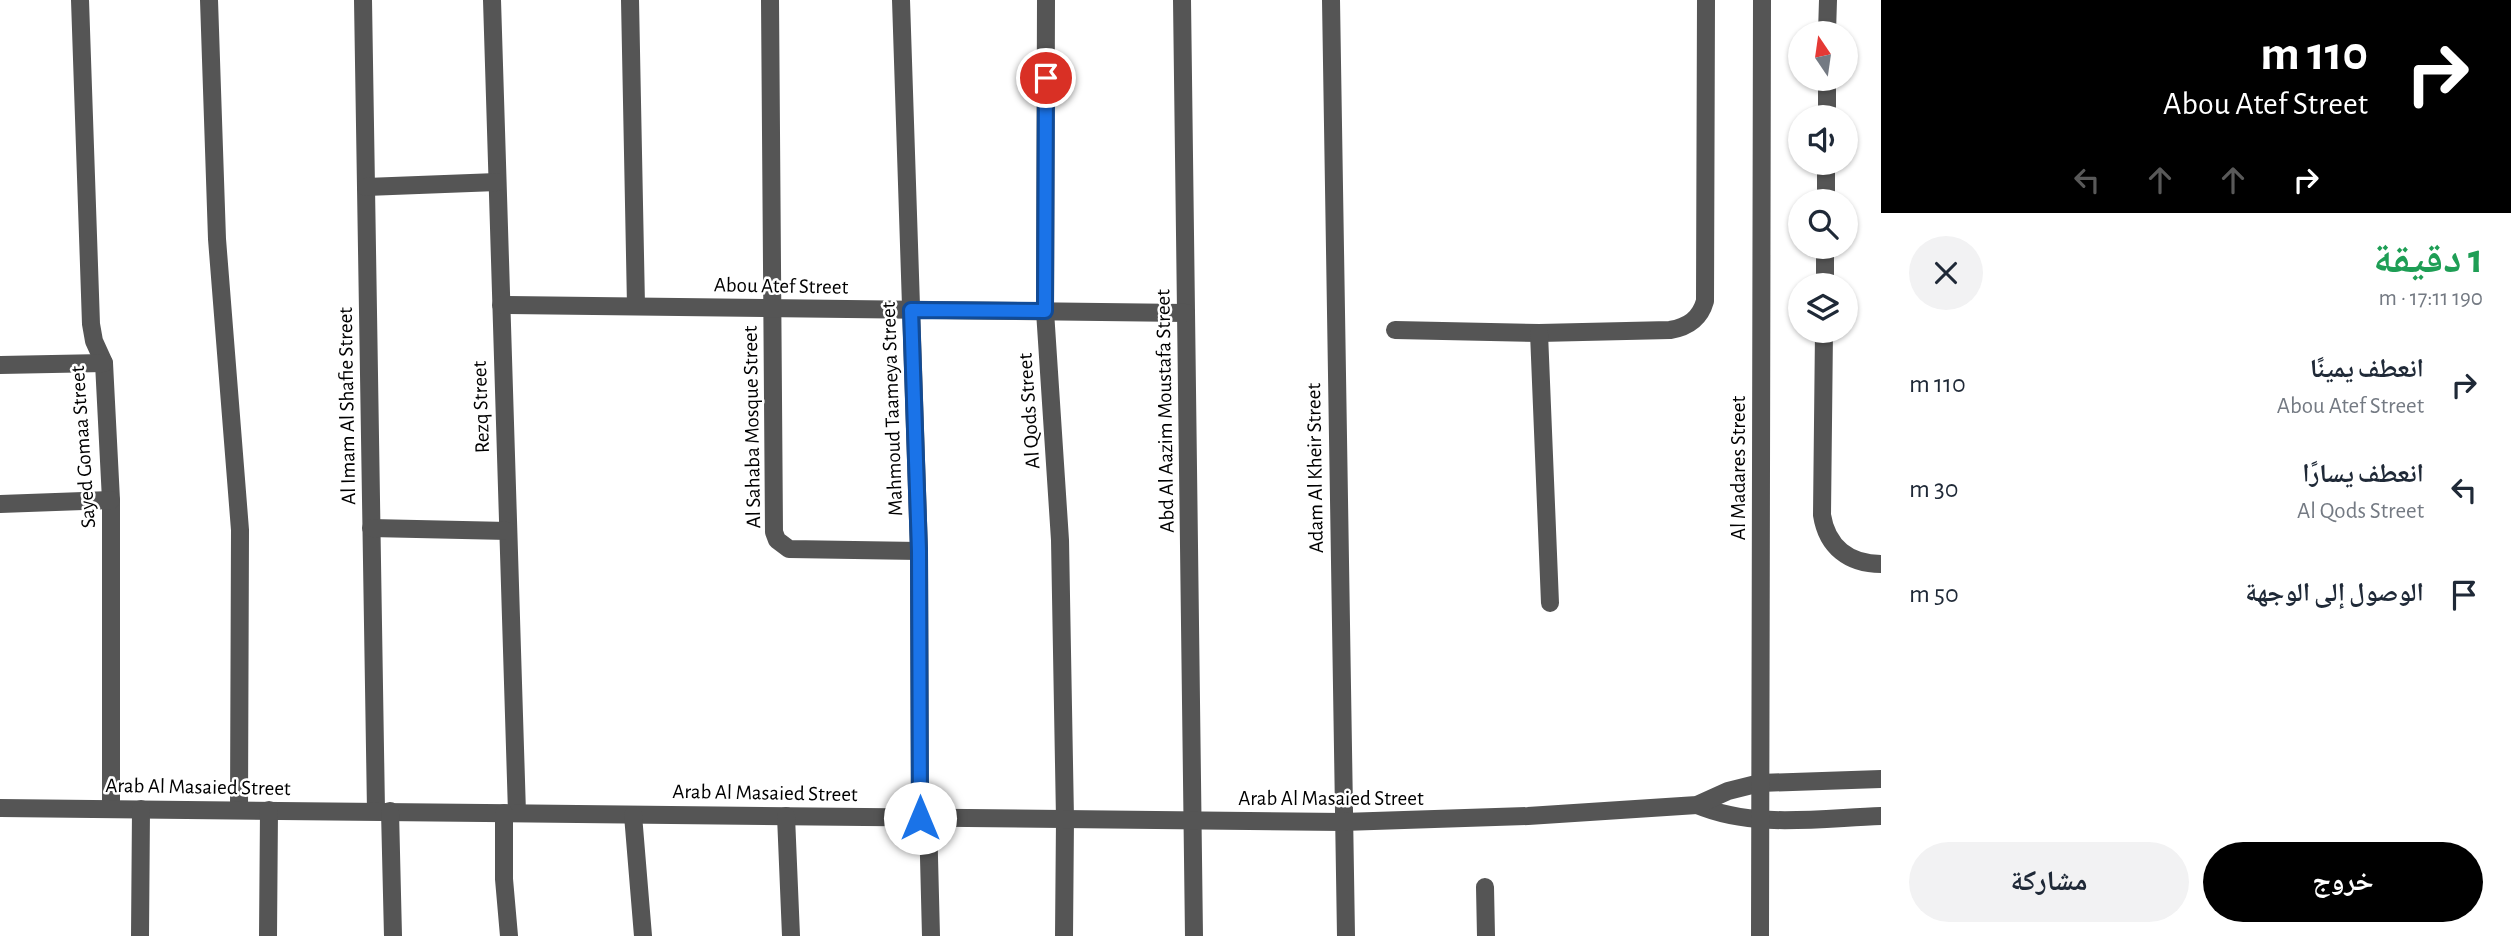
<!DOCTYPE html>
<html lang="ar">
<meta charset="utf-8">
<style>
:root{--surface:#fff;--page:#f2f2f3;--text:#1f2937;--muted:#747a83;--accent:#000}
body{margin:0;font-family:"Alegreya Sans","Noto Naskh Arabic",sans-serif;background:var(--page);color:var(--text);direction:rtl;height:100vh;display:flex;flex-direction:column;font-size:26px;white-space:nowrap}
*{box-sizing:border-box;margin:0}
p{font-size:23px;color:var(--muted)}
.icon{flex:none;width:38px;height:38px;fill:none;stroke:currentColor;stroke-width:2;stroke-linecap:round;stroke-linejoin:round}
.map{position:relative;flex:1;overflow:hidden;direction:ltr}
.details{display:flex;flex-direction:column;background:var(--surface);width:630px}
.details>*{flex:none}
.banner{background:#000;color:#fff;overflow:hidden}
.needle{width:46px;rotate:347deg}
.controls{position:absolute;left:1788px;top:21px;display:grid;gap:14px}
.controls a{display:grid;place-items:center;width:70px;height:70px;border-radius:50%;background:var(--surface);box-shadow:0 2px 5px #0004;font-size:35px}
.pin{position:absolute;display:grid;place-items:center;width:60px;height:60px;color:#fff;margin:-30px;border:4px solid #fff;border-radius:50%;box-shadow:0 2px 7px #0007}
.me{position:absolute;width:77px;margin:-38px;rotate:0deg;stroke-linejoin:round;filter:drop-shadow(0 0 5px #0008)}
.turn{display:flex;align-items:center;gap:24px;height:147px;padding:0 28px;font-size:32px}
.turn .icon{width:91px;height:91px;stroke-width:2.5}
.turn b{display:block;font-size:49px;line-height:60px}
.lanes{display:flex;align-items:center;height:66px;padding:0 28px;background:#0003;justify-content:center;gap:35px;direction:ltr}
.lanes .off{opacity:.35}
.round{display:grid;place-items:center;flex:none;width:74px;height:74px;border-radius:37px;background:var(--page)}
.overview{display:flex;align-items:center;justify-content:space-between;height:119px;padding:0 28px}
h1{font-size:42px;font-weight:700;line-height:52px;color:#1e9e55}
.primary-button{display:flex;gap:14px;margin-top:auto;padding:14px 28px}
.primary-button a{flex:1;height:80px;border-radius:42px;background:var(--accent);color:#fff;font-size:28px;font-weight:700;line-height:80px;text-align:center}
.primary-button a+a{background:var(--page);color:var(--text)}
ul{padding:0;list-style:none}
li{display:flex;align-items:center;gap:21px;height:105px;padding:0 28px}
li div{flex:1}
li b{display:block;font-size:26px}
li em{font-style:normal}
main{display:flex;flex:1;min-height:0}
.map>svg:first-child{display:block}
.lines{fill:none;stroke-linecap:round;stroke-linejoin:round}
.minor{stroke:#555;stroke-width:18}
.route-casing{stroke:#114b97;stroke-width:18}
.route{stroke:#1a73e8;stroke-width:12}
.labels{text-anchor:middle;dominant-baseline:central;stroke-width:5;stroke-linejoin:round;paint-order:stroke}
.street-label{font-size:21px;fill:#000;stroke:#fff}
</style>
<main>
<section class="details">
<div class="banner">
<div class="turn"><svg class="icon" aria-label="right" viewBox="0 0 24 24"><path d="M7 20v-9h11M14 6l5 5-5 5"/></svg><div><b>110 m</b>Abou Atef Street</div></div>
<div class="lanes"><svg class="icon off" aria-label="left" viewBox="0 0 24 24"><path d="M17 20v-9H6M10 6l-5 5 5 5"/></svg><svg class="icon off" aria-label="ahead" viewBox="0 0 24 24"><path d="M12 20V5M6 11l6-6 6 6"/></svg><svg class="icon off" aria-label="ahead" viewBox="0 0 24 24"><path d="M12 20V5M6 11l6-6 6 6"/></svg><svg class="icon" aria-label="right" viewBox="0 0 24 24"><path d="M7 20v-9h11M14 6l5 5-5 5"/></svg></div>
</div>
<div class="overview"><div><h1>1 دقيقة</h1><p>190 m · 17:11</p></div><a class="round"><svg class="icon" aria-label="close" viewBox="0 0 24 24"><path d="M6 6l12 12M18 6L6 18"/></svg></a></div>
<ul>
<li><svg class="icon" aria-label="right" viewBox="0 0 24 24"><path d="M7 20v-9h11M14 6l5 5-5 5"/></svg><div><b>انعطف يمينًا</b><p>Abou Atef Street</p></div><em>110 m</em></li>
<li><svg class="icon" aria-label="left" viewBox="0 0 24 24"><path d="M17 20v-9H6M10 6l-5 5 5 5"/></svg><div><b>انعطف يسارًا</b><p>Al Qods Street</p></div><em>30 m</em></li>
<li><svg class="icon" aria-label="arrive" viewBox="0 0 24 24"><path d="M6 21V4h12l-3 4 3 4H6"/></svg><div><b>الوصول إلى الوجهة</b></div><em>50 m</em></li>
</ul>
<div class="primary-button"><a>خروج</a><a>مشاركة</a></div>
</section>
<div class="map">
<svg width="1881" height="936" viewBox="0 0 1881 936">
<rect width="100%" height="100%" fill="#fff"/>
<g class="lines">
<g class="minor">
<path d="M80,0L91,324L94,341L104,363L111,500V809"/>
<path d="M209,0L217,239L240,530L239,810"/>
<path d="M363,0L376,811"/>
<path d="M492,0L517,813"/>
<path d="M630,0L636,306"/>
<path d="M770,0L774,532L777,540L789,549L919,551"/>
<path d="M901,0L919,551L920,818"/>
<path d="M1046,0L1045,311L1060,540L1065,819L1064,936"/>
<path d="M1182,0L1194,936"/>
<path d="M1331,0L1346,936"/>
<path d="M1827,33L1828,0"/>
<path d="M1827,117V79"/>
<path d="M366,187L497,182"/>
<path d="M1826,201V163"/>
<path d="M1825,285V247"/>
<path d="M501,305L1186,313"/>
<path d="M1395,330L1539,333L1670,330C1688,327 1700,319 1705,301L1706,0"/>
<path d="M1824,331L1822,515C1827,547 1849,564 1881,564"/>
<path d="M1539,333L1550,603"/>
<path d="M0,365L104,363"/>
<path d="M0,504L111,500"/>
<path d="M371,528L508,531"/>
<path d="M1697,805C1754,829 1820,818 1881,816"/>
<path d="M0,808L1343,822L1528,816L1697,805L1728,791L1760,783L1881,779"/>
<path d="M390,811L393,936"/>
<path d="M504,813V879L509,936"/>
<path d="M633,815L643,936"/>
<path d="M786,816L791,936"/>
<path d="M928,818L931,936"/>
<path d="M1485,887L1486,936"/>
<path d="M140,936L141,809"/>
<path d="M268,936L269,810"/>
<path d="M1760,936L1762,0"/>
</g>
</g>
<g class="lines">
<defs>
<path id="route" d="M920,818L919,551L911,310L1045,311L1046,78"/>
</defs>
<use href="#route" class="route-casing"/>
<use href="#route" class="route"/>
</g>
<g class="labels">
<g class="street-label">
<text transform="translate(781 286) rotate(1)">Abou Atef Street</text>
<text transform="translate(347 406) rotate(-91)">Al Imam Al Shafie Street</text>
<text transform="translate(481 407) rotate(-92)">Rezq Street</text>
<text transform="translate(892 409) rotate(-92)">Mahmoud Taameya Street</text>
<text transform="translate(1029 411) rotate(-94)">Al Qods Street</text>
<text transform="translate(1165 411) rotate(-91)">Abd Al Aazim Moustafa Street</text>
<text transform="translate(752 427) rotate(-91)">Al Sahaba Mosque Street</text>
<text transform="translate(83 447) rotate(-94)">Sayed Gomaa Street</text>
<text transform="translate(1315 468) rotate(-91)">Adam Al Kheir Street</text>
<text transform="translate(1738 468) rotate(-90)">Al Madares Street</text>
<text transform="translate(198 787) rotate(1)">Arab Al Masaied Street</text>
<text transform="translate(765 793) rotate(1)">Arab Al Masaied Street</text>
<text x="1331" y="798">Arab Al Masaied Street</text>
</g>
</g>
</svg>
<div class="controls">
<a><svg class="needle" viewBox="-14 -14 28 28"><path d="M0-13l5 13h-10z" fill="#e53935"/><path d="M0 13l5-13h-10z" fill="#747a83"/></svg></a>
<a><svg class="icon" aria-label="sound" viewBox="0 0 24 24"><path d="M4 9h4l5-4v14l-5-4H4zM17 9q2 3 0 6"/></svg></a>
<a><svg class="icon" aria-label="search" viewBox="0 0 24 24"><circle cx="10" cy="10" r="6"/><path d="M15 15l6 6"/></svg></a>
<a><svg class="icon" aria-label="layers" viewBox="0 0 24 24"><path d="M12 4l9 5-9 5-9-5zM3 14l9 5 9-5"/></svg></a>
</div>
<div class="pin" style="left:1046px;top:78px;background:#d93025"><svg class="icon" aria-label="arrive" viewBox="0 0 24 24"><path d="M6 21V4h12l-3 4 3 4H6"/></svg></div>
<svg class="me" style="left:920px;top:818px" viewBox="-20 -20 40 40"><circle r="19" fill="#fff"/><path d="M0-13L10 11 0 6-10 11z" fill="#1a73e8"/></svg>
</div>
</main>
